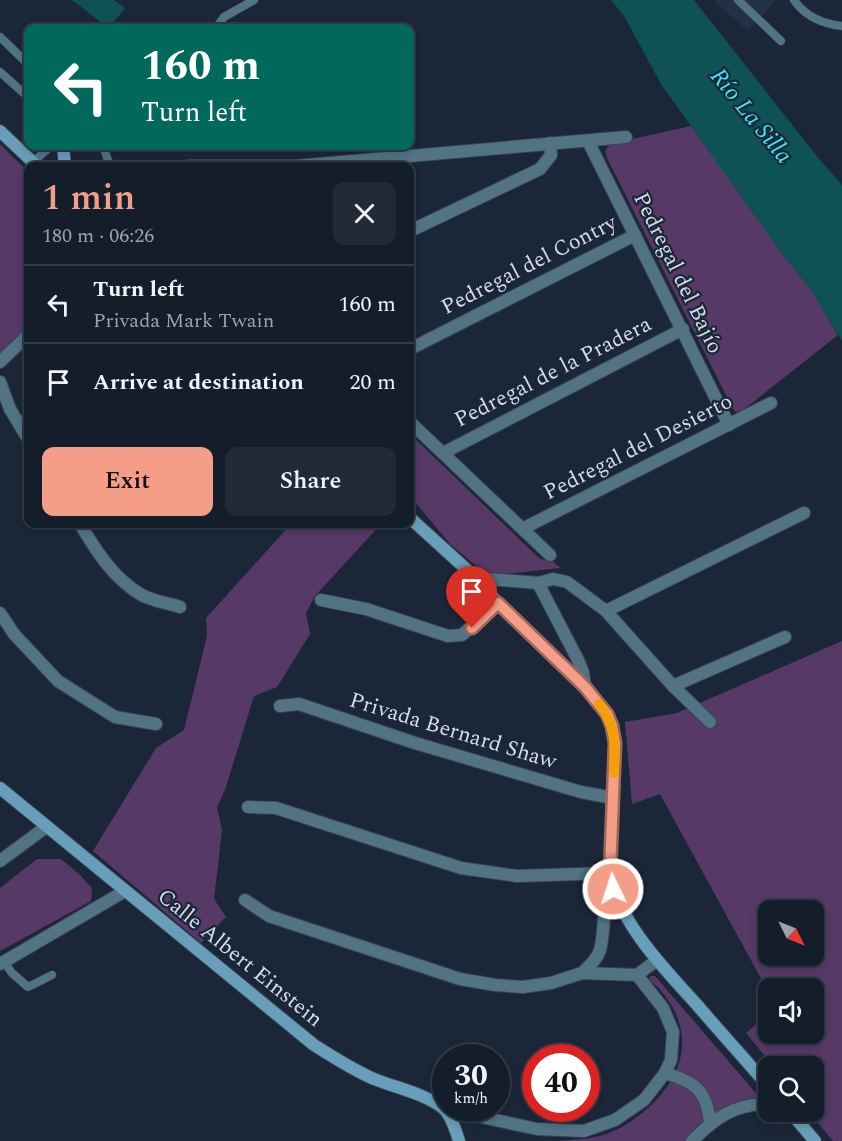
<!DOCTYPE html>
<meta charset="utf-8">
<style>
:root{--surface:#141d2a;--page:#212a36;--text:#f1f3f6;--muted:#9da2a8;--line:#333b47;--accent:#f49e87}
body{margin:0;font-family:Spectral,serif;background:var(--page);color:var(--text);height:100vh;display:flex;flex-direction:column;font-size:22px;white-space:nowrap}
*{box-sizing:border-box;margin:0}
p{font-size:20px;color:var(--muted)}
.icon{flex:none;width:33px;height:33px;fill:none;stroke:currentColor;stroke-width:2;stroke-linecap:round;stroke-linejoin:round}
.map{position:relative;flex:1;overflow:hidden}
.side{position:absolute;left:24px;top:162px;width:390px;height:366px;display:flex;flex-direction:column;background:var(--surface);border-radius:12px;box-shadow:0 3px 9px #0003,0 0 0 2px var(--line)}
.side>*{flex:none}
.banner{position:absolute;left:24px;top:24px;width:390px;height:126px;border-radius:12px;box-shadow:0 3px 9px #0003,0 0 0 2px var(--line);background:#00695c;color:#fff;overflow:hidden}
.needle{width:39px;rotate:133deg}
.buttons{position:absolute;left:758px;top:900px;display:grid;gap:12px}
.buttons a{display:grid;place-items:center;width:66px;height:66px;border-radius:12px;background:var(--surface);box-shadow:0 3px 9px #0003,0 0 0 2px var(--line);font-size:30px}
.speed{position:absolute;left:432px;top:1044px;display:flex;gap:12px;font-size:30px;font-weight:700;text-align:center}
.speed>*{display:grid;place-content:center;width:78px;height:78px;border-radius:50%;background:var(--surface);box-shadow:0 3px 9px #0003,0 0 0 2px var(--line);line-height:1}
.speed small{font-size:15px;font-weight:400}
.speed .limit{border:9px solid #d22;background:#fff;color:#111}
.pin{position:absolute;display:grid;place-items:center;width:51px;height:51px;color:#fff;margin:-62px -26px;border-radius:50% 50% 50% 0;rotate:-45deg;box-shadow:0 0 6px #0007}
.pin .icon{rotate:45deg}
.me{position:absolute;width:66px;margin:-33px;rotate:356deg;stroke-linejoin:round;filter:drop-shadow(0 0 4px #0008)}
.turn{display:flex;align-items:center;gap:21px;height:126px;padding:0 18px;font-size:27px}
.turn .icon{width:78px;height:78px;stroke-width:2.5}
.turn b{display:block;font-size:42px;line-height:51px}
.round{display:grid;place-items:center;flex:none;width:63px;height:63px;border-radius:12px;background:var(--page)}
.overview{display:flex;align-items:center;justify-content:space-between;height:102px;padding:0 18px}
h1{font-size:36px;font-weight:600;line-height:45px;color:var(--accent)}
.button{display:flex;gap:12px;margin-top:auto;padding:12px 18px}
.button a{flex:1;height:69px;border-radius:12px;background:var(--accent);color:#111;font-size:24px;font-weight:600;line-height:69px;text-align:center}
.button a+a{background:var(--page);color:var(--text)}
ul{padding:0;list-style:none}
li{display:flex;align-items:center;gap:18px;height:78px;padding:0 18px;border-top:2px solid var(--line)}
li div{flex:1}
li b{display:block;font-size:22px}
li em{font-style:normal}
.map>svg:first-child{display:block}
.built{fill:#223147}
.green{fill:#573967;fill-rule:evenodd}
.water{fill:#0f5256}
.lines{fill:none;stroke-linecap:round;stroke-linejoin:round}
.lane-casing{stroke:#384454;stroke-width:9}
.street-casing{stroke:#384454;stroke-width:14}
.secondary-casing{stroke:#384454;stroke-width:14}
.lane{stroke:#517384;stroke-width:8}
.street{stroke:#517384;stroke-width:12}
.secondary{stroke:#679fba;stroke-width:12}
.route-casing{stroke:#9f6758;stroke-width:15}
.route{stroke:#f49e87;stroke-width:10}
.slow{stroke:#f59e0b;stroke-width:10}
.labels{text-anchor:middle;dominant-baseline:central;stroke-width:4.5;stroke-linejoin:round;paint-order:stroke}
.street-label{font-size:22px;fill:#d3dbe7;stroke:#1b2738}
.water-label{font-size:24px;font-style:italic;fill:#39e8f3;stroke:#1b2738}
</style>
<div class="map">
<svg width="842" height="1141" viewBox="0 0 842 1141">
<rect width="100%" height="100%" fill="#1b2738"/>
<path class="built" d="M713,0H776L748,31Z"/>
<g class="green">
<path d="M691,126L813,293L838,335L743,410L736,412L733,409L607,158L605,151L610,144Z"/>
<path d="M0,144L28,172V334L0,359Z"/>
<path d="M410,434L540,559L553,561L560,568L488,576L450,544L410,496Z"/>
<path d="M291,524H381L315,596L306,613L310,634L277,687L254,696L225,790L217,807L222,830L214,899L226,917L201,943L93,851L156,748L184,730L207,636L206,618Z"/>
<path d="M842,641V1141H833L809,1112H813V1066H773L746,1033L768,1014V1034H813V988H768V996L764,984L660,794L632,804L625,722L677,713ZM768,910H813V956H768Z"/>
<path d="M37,859H61L79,874L92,888L91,901L0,951V888Z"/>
<path d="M650,976H655L761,1099L736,1102L699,1129L688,1141H549C573,1140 598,1140 620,1128C663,1104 700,1058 673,1008C667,998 660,987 649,981Z"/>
</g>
<g class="water">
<path d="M72,0H114L125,8L109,28Z"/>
<path d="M611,0H694L819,159L842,185V341L813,293L779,250L661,84L624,16Z"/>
</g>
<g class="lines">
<defs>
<g id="lane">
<path d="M738,0L781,41"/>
<path d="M794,0C805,16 823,24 842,26"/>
<path d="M216,28L224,17L254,0"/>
<path d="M0,37L28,64"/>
<path d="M0,72L28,97"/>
<path d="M103,146L110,166"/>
<path d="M33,162L51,146"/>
<path d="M4,962L12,973L28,987L52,975"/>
</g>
<g id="street">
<path d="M588,141L729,425"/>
<path d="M188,166H296L626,137"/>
<path d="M410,231L540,169L551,155L550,143"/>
<path d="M410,349L635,235"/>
<path d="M0,362L28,335"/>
<path d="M0,382L10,409L28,439"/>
<path d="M410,422L550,555"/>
<path d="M443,453L683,329"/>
<path d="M80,524C96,550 112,577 140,594C151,601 168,603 180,607"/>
<path d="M524,528L771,403"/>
<path d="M476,578L538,583L553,579L567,582L606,611L673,686L710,722"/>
<path d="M538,583L578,660L583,672L585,687"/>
<path d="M321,600L366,609L448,636L462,635L498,603"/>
<path d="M606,611L804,513"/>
<path d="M0,613L14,634L58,681L115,717L156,724"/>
<path d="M673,686L785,637"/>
<path d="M280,706L299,704L415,743L581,792L613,798"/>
<path d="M248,807L276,808L461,868L517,876L610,873"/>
<path d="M0,861L46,827"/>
<path d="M245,900L269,916L460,979L495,985L523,987L551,983L582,973L637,975L657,960"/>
<path d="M0,964L125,891"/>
<path d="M582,973C589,966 597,960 600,950C606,928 600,911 613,889"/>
<path d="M665,1073C696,1082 707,1091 710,1123"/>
<path d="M444,1109L537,1129L584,1131L615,1120L644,1100L665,1073L671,1060L673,1032L663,1008L637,975"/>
<path d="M692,1141C715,1118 734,1104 768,1104"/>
</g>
<g id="secondary">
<path d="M0,131L37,166"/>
<path d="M63,146L65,166"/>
<path d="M410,518L476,578L498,603L585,687L607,714L612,726L615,743L610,873C619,924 665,969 698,1006C721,1033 745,1059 768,1086"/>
<path d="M0,788L314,1045C333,1057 353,1070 374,1079C394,1087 426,1094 443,1108C451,1115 456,1131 459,1141"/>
<path d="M790,1112L815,1141"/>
</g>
</defs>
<use href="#lane" class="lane-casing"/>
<use href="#street" class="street-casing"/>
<use href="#secondary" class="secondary-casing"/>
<use href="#lane" class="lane"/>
<use href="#street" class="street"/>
<use href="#secondary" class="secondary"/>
</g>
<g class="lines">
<defs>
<path id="route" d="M472,628L498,603L585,687L607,714L612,726L615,743L610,873L613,889"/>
</defs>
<use href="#route" class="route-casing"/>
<use href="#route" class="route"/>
<path class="slow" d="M599,704C617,727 615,745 614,773"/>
</g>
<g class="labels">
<g class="street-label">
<text transform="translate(529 265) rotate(-27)">Pedregal del Contry</text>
<text transform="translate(678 273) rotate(64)">Pedregal del Bajío</text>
<text transform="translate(553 372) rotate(-27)">Pedregal de la Pradera</text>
<text transform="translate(638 447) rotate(-27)">Pedregal del Desierto</text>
<text transform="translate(453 731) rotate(17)">Privada Bernard Shaw</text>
<text transform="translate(240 958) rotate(39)">Calle Albert Einstein</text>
</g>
<g class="water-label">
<text transform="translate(751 116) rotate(51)">Río La Silla</text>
</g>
</g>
</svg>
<div class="buttons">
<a><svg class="needle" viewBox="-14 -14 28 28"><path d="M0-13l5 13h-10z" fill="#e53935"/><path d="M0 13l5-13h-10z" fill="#9da2a8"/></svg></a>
<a><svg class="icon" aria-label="sound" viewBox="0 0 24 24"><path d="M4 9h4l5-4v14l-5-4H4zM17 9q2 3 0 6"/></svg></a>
<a><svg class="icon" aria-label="search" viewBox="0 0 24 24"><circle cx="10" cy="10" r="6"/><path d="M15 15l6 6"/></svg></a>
</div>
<div class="speed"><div>30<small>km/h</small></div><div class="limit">40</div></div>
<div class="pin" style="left:472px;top:628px;background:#d93025"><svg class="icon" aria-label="arrive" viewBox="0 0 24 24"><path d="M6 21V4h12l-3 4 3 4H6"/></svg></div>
<svg class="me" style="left:613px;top:889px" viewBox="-20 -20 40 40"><circle r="17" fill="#f49e87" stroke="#fff" stroke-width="3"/><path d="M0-11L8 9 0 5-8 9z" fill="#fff"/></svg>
<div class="banner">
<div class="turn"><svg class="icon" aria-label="left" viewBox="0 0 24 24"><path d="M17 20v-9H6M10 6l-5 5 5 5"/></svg><div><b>160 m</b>Turn left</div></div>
</div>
<section class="side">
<div class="overview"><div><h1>1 min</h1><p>180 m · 06:26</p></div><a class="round"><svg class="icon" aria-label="close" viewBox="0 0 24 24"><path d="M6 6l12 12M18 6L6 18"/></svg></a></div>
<ul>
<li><svg class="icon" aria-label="left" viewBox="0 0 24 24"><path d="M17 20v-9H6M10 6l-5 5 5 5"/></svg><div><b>Turn left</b><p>Privada Mark Twain</p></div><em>160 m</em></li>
<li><svg class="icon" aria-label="arrive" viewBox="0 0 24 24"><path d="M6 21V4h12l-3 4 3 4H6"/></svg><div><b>Arrive at destination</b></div><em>20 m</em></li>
</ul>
<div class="button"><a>Exit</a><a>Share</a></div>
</section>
</div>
